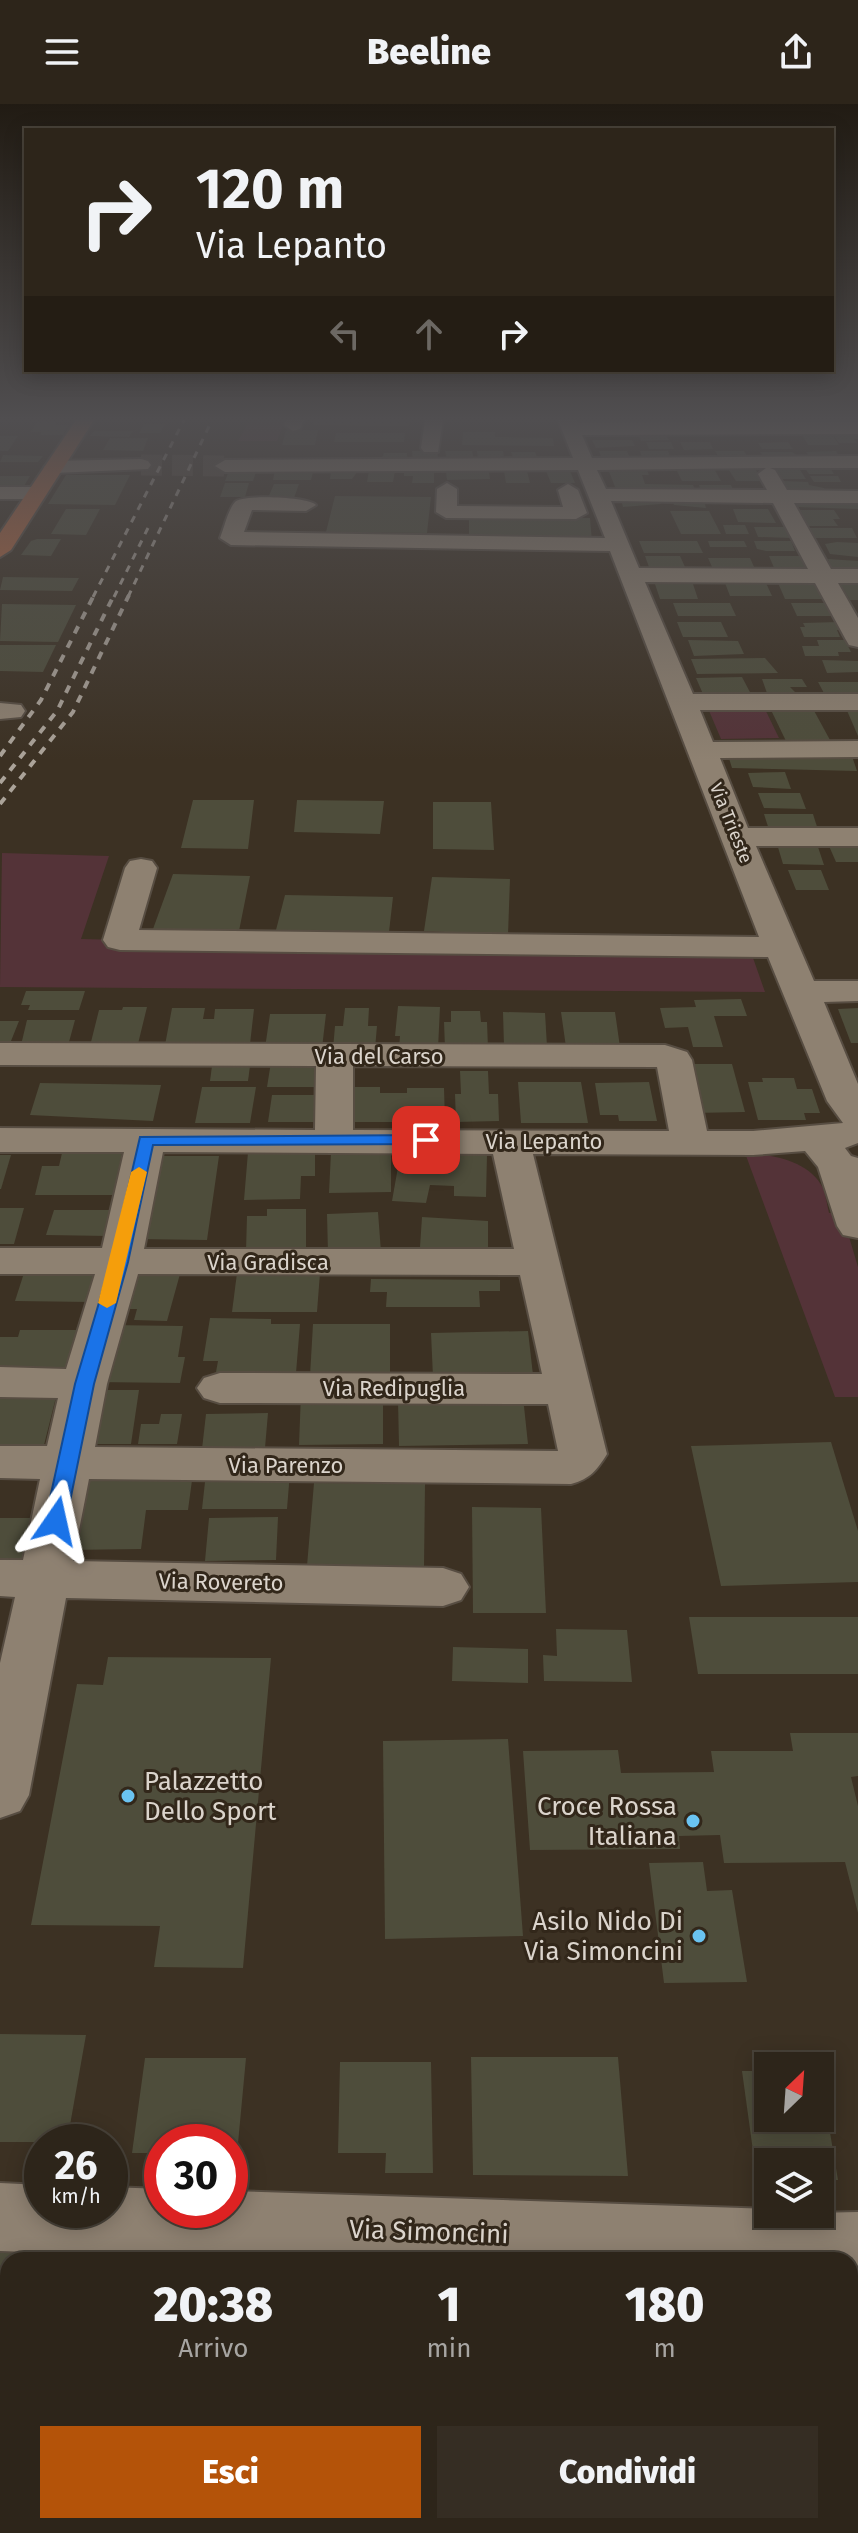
<!DOCTYPE html>
<html lang="it">
<style>
:root{--surface:#2d251a;--page:#352d23;--text:#f1f3f6;--muted:#a7a5a2;--line:#484239;--accent:#b45309}
body{margin:0;font-family:"Fira Sans",sans-serif;background:var(--page);color:var(--text);height:100vh;display:flex;flex-direction:column;font-size:30px;white-space:nowrap}
*{box-sizing:border-box;margin:0}
p{font-size:26px;color:var(--muted)}
.icon{flex:none;width:44px;height:44px;fill:none;stroke:currentColor;stroke-width:2;stroke-linecap:round;stroke-linejoin:round}
.map{position:relative;flex:1;overflow:hidden}
.drawer{position:absolute;left:0px;top:2148px;width:858px;height:282px;display:flex;flex-direction:column;background:var(--surface);border-radius:24px 24px 0 0;box-shadow:0 4px 20px #0003,0 0 0 2px var(--line)}
.drawer>*{flex:none}
.top-card{position:absolute;left:24px;top:24px;width:810px;height:244px;border-radius:0px;box-shadow:0 4px 20px #0003,0 0 0 2px var(--line);background:#2d251a;color:var(--text);overflow:hidden}
.needle{width:52px;rotate:25deg}
.fabs{position:absolute;left:754px;top:1948px;display:grid;gap:16px}
.fabs a{display:grid;place-items:center;width:80px;height:80px;border-radius:0px;background:var(--surface);box-shadow:0 4px 20px #0003,0 0 0 2px var(--line);font-size:40px}
.speed{position:absolute;left:24px;top:2020px;display:flex;gap:16px;font-size:40px;font-weight:700;text-align:center}
.speed>*{display:grid;place-content:center;width:104px;height:104px;border-radius:50%;background:var(--surface);box-shadow:0 4px 20px #0003,0 0 0 2px var(--line);line-height:1}
.speed small{font-size:20px;font-weight:400}
.speed .limit{border:12px solid #d22;background:#fff;color:#111}
.pin{position:absolute;display:grid;place-items:center;width:68px;height:68px;color:#fff;margin:-34px;border-radius:16px;box-shadow:0 4px 12px #0006}
.me{position:absolute;width:88px;margin:-44px;rotate:11deg;stroke-linejoin:round;filter:drop-shadow(0 0 6px #0008)}
.turn{display:flex;align-items:center;gap:28px;height:168px;padding:0 40px;font-size:36px}
.turn .icon{width:104px;height:104px;stroke-width:2.5}
.turn b{display:block;font-size:56px;line-height:68px}
.lanes{display:flex;align-items:center;height:76px;padding:0 40px;background:#0003;justify-content:center;gap:40px;direction:ltr}
.lanes .off{opacity:.35}
.eta{display:flex;justify-content:space-evenly;align-items:center;height:136px;text-align:center}
.eta b{font-size:48px;font-weight:800;line-height:56px}
.primary-button{display:flex;gap:16px;margin-top:auto;padding:16px 40px}
.primary-button a{flex:1;height:92px;border-radius:0px;background:var(--accent);color:#fff;font-size:32px;font-weight:800;line-height:92px;text-align:center}
.primary-button a+a{background:var(--page);color:var(--text)}
header{display:flex;justify-content:space-between;align-items:center;height:104px;padding:0 40px;background:var(--surface);font-size:36px;font-weight:800}
.map>svg:first-child{display:block}
.green{fill:#543338}
.building{fill:#4e4d3b}
.lines{fill:none;stroke-linecap:round;stroke-linejoin:round}
.minor-tunnel{stroke:#54493c;stroke-width:21;stroke-dasharray:21 10;stroke-linecap:butt}
.minor-casing{stroke:#574d42;stroke-width:4}
.major-casing{stroke:#574d42;stroke-width:4}
.minor{fill:#8e8171;fill-rule:evenodd}
.major{fill:#b96840;fill-rule:evenodd}
.rail-far1{stroke:#aba399;stroke-width:3;stroke-dasharray:7 7;stroke-linecap:butt}
.rail{stroke:#aba399;stroke-width:4;stroke-dasharray:8 8;stroke-linecap:butt}
.route{fill:#1a73e8;stroke:#114b97;stroke-width:2}
.slow{fill:#f59e0b}
.poi-dot{fill:#6ac3f1;stroke:#32271a;stroke-width:3}
.labels{text-anchor:middle;dominant-baseline:central;stroke-width:6;stroke-linejoin:round;paint-order:stroke}
.far-street-label{font-size:18px;fill:#dbd4cc;stroke:#32271a}
.street-label{font-size:22px;fill:#dbd4cc;stroke:#32271a}
.near-poi-label{font-size:26px;fill:#dbd4cc;stroke:#32271a;text-anchor:end}
.near-street-label{font-size:26px;fill:#dbd4cc;stroke:#32271a}
</style>
<header><svg class="icon" aria-label="menu" viewBox="0 0 24 24"><path d="M4 6h16M4 12h16M4 18h16"/></svg>Beeline<svg class="icon" aria-label="share" viewBox="0 0 24 24"><path d="M12 15V3M7 8l5-5 5 5M5 13v7h14v-7"/></svg></header>
<div class="map">
<svg width="858" height="2429" viewBox="0 0 858 2429">
<rect width="100%" height="100%" fill="#3c3123"/>
<g class="green">
<path d="M250,316H285L277,337H238Z"/>
<path d="M763,601L779,634L721,635L707,602Z"/>
<path d="M2,749L109,752L81,835L752,851L765,888L0,883Z"/>
<path d="M745,1049C772,1050 810,1057 823,1084C826,1092 827,1101 829,1109H842L858,1163V1293H835Z"/>
</g>
<g class="building">
<path d="M315,316H409V322L313,321Z"/>
<path d="M37,318H57L55,321H69L63,331H40L42,328H31Z"/>
<path d="M144,320H165L160,329H139Z"/>
<path d="M286,326H318L315,341H282Z"/>
<path d="M94,327H133L129,333L90,332Z"/>
<path d="M800,327H830L839,341H808Z"/>
<path d="M463,328H495V333L553,334L554,342L462,341Z"/>
<path d="M637,328H665L669,336L641,337Z"/>
<path d="M848,328H858V335H854L857,339H839L834,332H851Z"/>
<path d="M336,329H405L404,338H334Z"/>
<path d="M0,332H18L8,347H0Z"/>
<path d="M110,334H148L143,347L103,346Z"/>
<path d="M592,336H632L635,342L596,344Z"/>
<path d="M646,338H671L674,345H649Z"/>
<path d="M680,338H710L713,345L684,346Z"/>
<path d="M788,338L793,345H762L758,339Z"/>
<path d="M412,347H437L439,358H413Z"/>
<path d="M445,347H472L474,356H447Z"/>
<path d="M477,347H503L504,352H500L501,355H478Z"/>
<path d="M599,347H627L631,356H602Z"/>
<path d="M640,347H668L671,355L643,356Z"/>
<path d="M715,347H744L749,355H720Z"/>
<path d="M836,347L841,355H811L806,348Z"/>
<path d="M511,348H535L538,355L514,357Z"/>
<path d="M760,348H792L803,355H765Z"/>
<path d="M384,349H407V355L380,358Z"/>
<path d="M3,351L43,352L38,358H0Z"/>
<path d="M829,362L834,370H809L804,363Z"/>
<path d="M675,363H713L721,377H682Z"/>
<path d="M727,363H754L763,377H736Z"/>
<path d="M774,363H798L806,375H781Z"/>
<path d="M646,364L649,371H642L645,380L693,381L696,387L617,388L608,365Z"/>
<path d="M275,366H296L313,368L311,376H273Z"/>
<path d="M369,366L395,367L393,378H367Z"/>
<path d="M404,366H434V379H412L413,372H404Z"/>
<path d="M229,367L256,368L253,377H225Z"/>
<path d="M331,367H358L352,375H330Z"/>
<path d="M504,367H527L530,379H506Z"/>
<path d="M546,367H570L575,379H551Z"/>
<path d="M446,368H489L490,375L447,376Z"/>
<path d="M66,371H130L115,401L48,400Z"/>
<path d="M0,372H30L24,382H0Z"/>
<path d="M810,372H838L841,378H814Z"/>
<path d="M783,377L808,378L809,381L824,384L827,391L787,390Z"/>
<path d="M225,379H249L245,393H220Z"/>
<path d="M274,380H299L294,394H268Z"/>
<path d="M699,381H731L735,390H702Z"/>
<path d="M335,392L431,393L427,429L326,428Z"/>
<path d="M620,392H658L661,400L623,403Z"/>
<path d="M672,392L703,393L706,404L674,401Z"/>
<path d="M793,395H830L832,401H858V405L796,403Z"/>
<path d="M66,405H100L86,431L51,430Z"/>
<path d="M733,405H768L776,419L738,418Z"/>
<path d="M797,406H834L840,415H833L838,422H807Z"/>
<path d="M670,407H709L721,430H681Z"/>
<path d="M469,412L590,414L592,438L469,436Z"/>
<path d="M723,421H745L749,430H726Z"/>
<path d="M754,423H787L792,434L758,433Z"/>
<path d="M809,424H852L857,434H815Z"/>
<path d="M37,435H61L51,452L21,451L31,437Z"/>
<path d="M639,437H697L703,449H644Z"/>
<path d="M708,437H744L747,443H710Z"/>
<path d="M754,437H791L795,447H766L757,445Z"/>
<path d="M837,438L858,439V453L830,450L825,440Z"/>
<path d="M645,452H680L685,463H649Z"/>
<path d="M769,452H802L809,466H775Z"/>
<path d="M708,454H750L755,465H713Z"/>
<path d="M828,455L858,457V465H832Z"/>
<path d="M3,473L79,474L72,487L0,486Z"/>
<path d="M654,477H692L698,495H660Z"/>
<path d="M839,478H858V496H850Z"/>
<path d="M725,479H766L772,492H730Z"/>
<path d="M778,479H823L832,495H785Z"/>
<path d="M673,499H730L736,512H678Z"/>
<path d="M791,499H831L837,512H797Z"/>
<path d="M2,500L76,501L58,538L0,537Z"/>
<path d="M677,518H721L728,533H683Z"/>
<path d="M838,518L842,526H837L840,533H804L800,523H805L803,519Z"/>
<path d="M688,536L738,537L744,550L694,552Z"/>
<path d="M817,536H845L851,548H838L839,552H805L802,542H819Z"/>
<path d="M0,541H56L43,568L0,567Z"/>
<path d="M765,554L778,569L697,570L691,555Z"/>
<path d="M822,556L858,557V568L827,569Z"/>
<path d="M742,573L752,592L703,590L696,574Z"/>
<path d="M762,575H802L807,583H790L799,592H768Z"/>
<path d="M818,578H858V591H825Z"/>
<path d="M845,602H858V632Z"/>
<path d="M812,603L830,636L786,637L770,604Z"/>
<path d="M727,648L800,649L802,655H821L819,649H851L857,667L732,664Z"/>
<path d="M785,668L791,685L753,683L748,669Z"/>
<path d="M758,689H800L806,705L764,704Z"/>
<path d="M193,696H254L248,745L181,744Z"/>
<path d="M297,696L384,697L380,730L294,728Z"/>
<path d="M433,698H491L494,746L433,745Z"/>
<path d="M764,710H813L819,729H770Z"/>
<path d="M777,740L818,743L824,761L783,760Z"/>
<path d="M829,742H858V758H836Z"/>
<path d="M788,766H821L829,786H796Z"/>
<path d="M173,770L250,772L239,827L153,825Z"/>
<path d="M432,773L510,775L508,831L424,827Z"/>
<path d="M285,791L393,793L389,828L276,826Z"/>
<path d="M26,887H85L79,906H28L30,901H21Z"/>
<path d="M741,895L747,912H714L723,943H693L688,923L665,924L660,904L696,903L694,896Z"/>
<path d="M398,902L440,903L438,945L399,944L400,932H395Z"/>
<path d="M123,903H147L137,944H110L112,938H91L99,906H122Z"/>
<path d="M172,904H205L203,915H214L215,905H254L250,940L165,941Z"/>
<path d="M345,904H369L368,922H377L375,945H333L335,922H343Z"/>
<path d="M858,904V939H851L838,905Z"/>
<path d="M451,907H480L481,918H487L488,944H445L444,918H451Z"/>
<path d="M503,908L545,909L547,942H504Z"/>
<path d="M561,908H615L620,943H566Z"/>
<path d="M270,910H326L322,944H265Z"/>
<path d="M27,916H75L69,938L21,941Z"/>
<path d="M0,917H19L9,942H0Z"/>
<path d="M271,958H325L322,983H267Z"/>
<path d="M682,960H732L745,1008L693,1009Z"/>
<path d="M212,962H250L248,977H210Z"/>
<path d="M460,967H488L489,990H498L499,1017L456,1018L455,990H461Z"/>
<path d="M762,974H794L797,985H812L820,1009H804L806,1016H758L748,978H763Z"/>
<path d="M518,978H581L588,1019H521Z"/>
<path d="M649,978L657,1017H619L618,1011H600L595,979Z"/>
<path d="M40,979L161,981L153,1017L30,1011Z"/>
<path d="M202,983H256L250,1019H195Z"/>
<path d="M345,983H380V989H407V984H444L445,1018H343Z"/>
<path d="M272,991H323L321,1018H268Z"/>
<path d="M315,1047V1072H301L300,1095L244,1096L248,1048Z"/>
<path d="M391,1047V1088L329,1089L331,1048Z"/>
<path d="M62,1049H122L113,1091H35L42,1062H59Z"/>
<path d="M412,1050L487,1051L486,1093L454,1092V1082L430,1081L426,1099L392,1097L398,1063L411,1064Z"/>
<path d="M0,1051H11L1,1085H0Z"/>
<path d="M152,1052H219L207,1136L135,1135Z"/>
<path d="M0,1104H24L14,1140H0Z"/>
<path d="M267,1105H306V1145L246,1147L247,1112H267Z"/>
<path d="M54,1106H113L108,1132L46,1131Z"/>
<path d="M378,1108L381,1148L328,1149L327,1110Z"/>
<path d="M422,1113L488,1117V1145L420,1143Z"/>
<path d="M130,1168L180,1170L167,1217L134,1216L137,1205H119Z"/>
<path d="M24,1169L97,1170L90,1198L15,1197Z"/>
<path d="M237,1169H320L317,1208H232Z"/>
<path d="M371,1175L500,1176V1187H479L480,1203H386L387,1188H370Z"/>
<path d="M210,1214L271,1215V1220H300L296,1269L216,1268L218,1257H203Z"/>
<path d="M313,1220H390V1271L310,1272Z"/>
<path d="M108,1221L183,1222L178,1253H185L180,1279L94,1278Z"/>
<path d="M20,1226H82L74,1263H0V1233H18Z"/>
<path d="M528,1227L533,1271L433,1273L431,1229Z"/>
<path d="M91,1286H139L131,1340H81Z"/>
<path d="M383,1288V1340L299,1341L301,1289Z"/>
<path d="M0,1293H56L44,1341L0,1340Z"/>
<path d="M523,1293L528,1340L399,1342L398,1296Z"/>
<path d="M268,1309L265,1344L202,1345L206,1310Z"/>
<path d="M161,1310H182L177,1340H138L141,1320H159Z"/>
<path d="M831,1338L858,1427V1478L721,1482L691,1342Z"/>
<path d="M81,1368L193,1369L188,1406H146L141,1445L66,1446Z"/>
<path d="M290,1368L287,1405H202L206,1369Z"/>
<path d="M314,1379L425,1380L424,1463L307,1462Z"/>
<path d="M472,1403L541,1404L546,1509H473Z"/>
<path d="M278,1413L276,1456L205,1457L209,1414Z"/>
<path d="M0,1414H38L27,1463L0,1464Z"/>
<path d="M689,1513H858V1570H698Z"/>
<path d="M556,1525L627,1526L632,1578L544,1577L543,1551L557,1552Z"/>
<path d="M453,1543L528,1545V1579L452,1577Z"/>
<path d="M108,1553L271,1554L243,1864L154,1863L160,1822L31,1821L77,1580L103,1581Z"/>
<path d="M790,1629H858V1672L851,1673L858,1702V1809L845,1758L724,1759L720,1731L679,1732L680,1745L530,1746L523,1647L618,1646L621,1669L714,1668L711,1647H793Z"/>
<path d="M508,1635L523,1832L385,1835L383,1637Z"/>
<path d="M703,1758L707,1787L732,1786L747,1878L664,1879L649,1759Z"/>
<path d="M0,1930L86,1931L67,2038H0Z"/>
<path d="M471,1953H618L628,2072L473,2071Z"/>
<path d="M145,1954H246L237,2050H230V2038H162V2049H132Z"/>
<path d="M340,1958H431L433,2069H385L386,2049H338Z"/>
<path d="M742,1967H768V2014H820L822,1981L838,2076H820V2058H768V2076H757Z"/>
<path d="M0,2145L45,2147L44,2156H8V2250H0Z"/>
<path d="M850,2206L858,2207V2323H850Z"/>
<path d="M0,2386H8V2422H34L33,2429H0Z"/>
<path d="M77,2422H191V2429H76Z"/>
<rect x="266" y="2422" width="196" height="7"/>
<path d="M546,2422H668L669,2429H546Z"/>
</g>
<g class="lines">
<path class="minor-tunnel" d="M141,361L225,362"/>
<defs>
<g id="minor">
<path d="M286,316H304L300,325L293,327L284,321Z"/>
<path d="M425,316H443L438,348H424L421,344Z"/>
<path d="M558,316H576L578,319L858,318V330L582,331L592,354L858,352V364H770L775,366L787,386L858,387V399H794L831,465H858V479H838L858,514V543L849,541L846,536L815,479L645,478L693,590H858V606H700L713,638L858,637V653L720,654L748,724H858V742H756L814,877H858V897L824,898L858,980V1039L845,1044L851,1052L858,1054V1134L843,1131L837,1122L818,1063L805,1047L753,1051L533,1050L607,1350C597,1366 590,1375 571,1380L89,1375L73,1457L443,1464L461,1470L469,1483L461,1496L443,1502L66,1494L29,1691L20,1707L0,1714V1559L15,1493L0,1492V1456H23L40,1375L0,1374V1342H47L58,1294L0,1293V1263L66,1265L95,1170H0V1144H102L124,1048H0V1024L315,1026L316,962L0,961V939L665,941L687,948L692,956L707,1027H753L843,1019L827,997L768,853L120,846L108,843L103,836L125,764L130,757L141,755L152,757L157,764L139,826L759,833L610,447L231,441L220,434C224,424 228,406 235,398C243,390 309,393 316,401L306,407L252,406L244,428L605,434L578,366L225,368L215,362L225,356L573,354ZM766,364L758,370L767,386L606,385L597,366ZM611,397L773,399L808,465L639,464ZM353,962L657,963L669,1027L353,1026ZM163,1048L493,1050L514,1145H144ZM138,1170L520,1171L542,1270L220,1269L204,1274L197,1284L204,1294L220,1299L548,1300L558,1347L95,1343L107,1280Z"/>
<path d="M141,355L148,357L151,361L148,365L54,369L44,363L54,357Z"/>
<path d="M447,379L457,385V402L563,403L558,386L568,380L578,386L587,409L576,415L446,414L436,408L437,385Z"/>
<path d="M0,383H37L47,389L37,395H0Z"/>
<path d="M0,599L21,601L25,607L21,613L0,615Z"/>
<path d="M0,2079L42,2081V2106H110V2083L162,2085V2106H230V2087L768,2105V2110L858,2108V2178L850,2177V2156H253L0,2147Z"/>
</g>
<path id="major" d="M76,316H94L11,446L0,453V429Z"/>
</defs>
<use href="#minor" class="minor-casing"/>
<use href="#major" class="major-casing"/>
<use href="#minor" class="minor"/>
<use href="#major" class="major"/>
<g class="rail-far1">
<path d="M93,493L184,316"/>
<path d="M114,493L148,424"/>
<path d="M128,493L212,316"/>
</g>
<g class="rail">
<path d="M0,652L41,596L94,491"/>
<path d="M0,679L57,607L114,491"/>
<path d="M0,700L73,608L129,491"/>
</g>
</g>
<linearGradient id="sky" x2="0" y2="1"><stop stop-color="#211b13"/><stop offset="0.48" stop-color="#504e50"/><stop offset="1" stop-color="#504e50" stop-opacity="0"/></linearGradient>
<rect width="858" height="656" fill="url(#sky)"/>
<path class="route" d="M426,1031L434,1036L431,1040L153,1041L128,1158L94,1280L66,1417L63,1422H48L45,1417L75,1280L111,1158L140,1033Z"/>
<path class="slow" d="M139,1063L147,1068L116,1199L107,1204L98,1199L131,1068Z"/>
<g class="poi-dot">
<circle cx="128" cy="1692" r="8"/>
<circle cx="693" cy="1717" r="8"/>
<circle cx="699" cy="1832" r="8"/>
</g>
<g class="labels">
<g class="far-street-label">
<text transform="translate(731 719) rotate(68)">Via Trieste</text>
</g>
<g class="street-label">
<text x="379" y="952">Via del Carso</text>
<text x="544" y="1037">Via Lepanto</text>
<text x="268" y="1158">Via Gradisca</text>
<text x="394" y="1284">Via Redipuglia</text>
<text x="286" y="1361">Via Parenzo</text>
<text transform="translate(221 1478) rotate(1)">Via Rovereto</text>
</g>
<g class="near-poi-label">
<text x="144" y="1677" text-anchor="start">Palazzetto<tspan x="144" dy="30">Dello Sport</tspan></text>
<text x="677" y="1702">Croce Rossa<tspan x="677" dy="30">Italiana</tspan></text>
<text x="683" y="1817">Asilo Nido Di<tspan x="683" dy="30">Via Simoncini</tspan></text>
</g>
<g class="near-street-label">
<text transform="translate(429 2128) rotate(2)">Via Simoncini</text>
</g>
</g>
</svg>
<div class="fabs">
<a><svg class="needle" viewBox="-14 -14 28 28"><path d="M0-13l5 13h-10z" fill="#e53935"/><path d="M0 13l5-13h-10z" fill="#a7a5a2"/></svg></a>
<a><svg class="icon" aria-label="layers" viewBox="0 0 24 24"><path d="M12 4l9 5-9 5-9-5zM3 14l9 5 9-5"/></svg></a>
</div>
<div class="speed"><div>26<small>km/h</small></div><div class="limit">30</div></div>
<div class="pin" style="left:426px;top:1036px;background:#d93025"><svg class="icon" aria-label="arrive" viewBox="0 0 24 24"><path d="M6 21V4h12l-3 4 3 4H6"/></svg></div>
<svg class="me" style="left:56px;top:1417px" viewBox="-20 -20 40 40"><path d="M0-17L14 15 0 8-14 15z" fill="#1a73e8" stroke="#fff" stroke-width="4"/></svg>
<div class="top-card">
<div class="turn"><svg class="icon" aria-label="right" viewBox="0 0 24 24"><path d="M7 20v-9h11M14 6l5 5-5 5"/></svg><div><b>120 m</b>Via Lepanto</div></div>
<div class="lanes"><svg class="icon off" aria-label="left" viewBox="0 0 24 24"><path d="M17 20v-9H6M10 6l-5 5 5 5"/></svg><svg class="icon off" aria-label="ahead" viewBox="0 0 24 24"><path d="M12 20V5M6 11l6-6 6 6"/></svg><svg class="icon" aria-label="right" viewBox="0 0 24 24"><path d="M7 20v-9h11M14 6l5 5-5 5"/></svg></div>
</div>
<section class="drawer">
<div class="eta">
<div><b>20:38</b><p>Arrivo</p></div>
<div><b>1</b><p>min</p></div>
<div><b>180</b><p>m</p></div>
</div>
<div class="primary-button"><a>Esci</a><a>Condividi</a></div>
</section>
</div>
